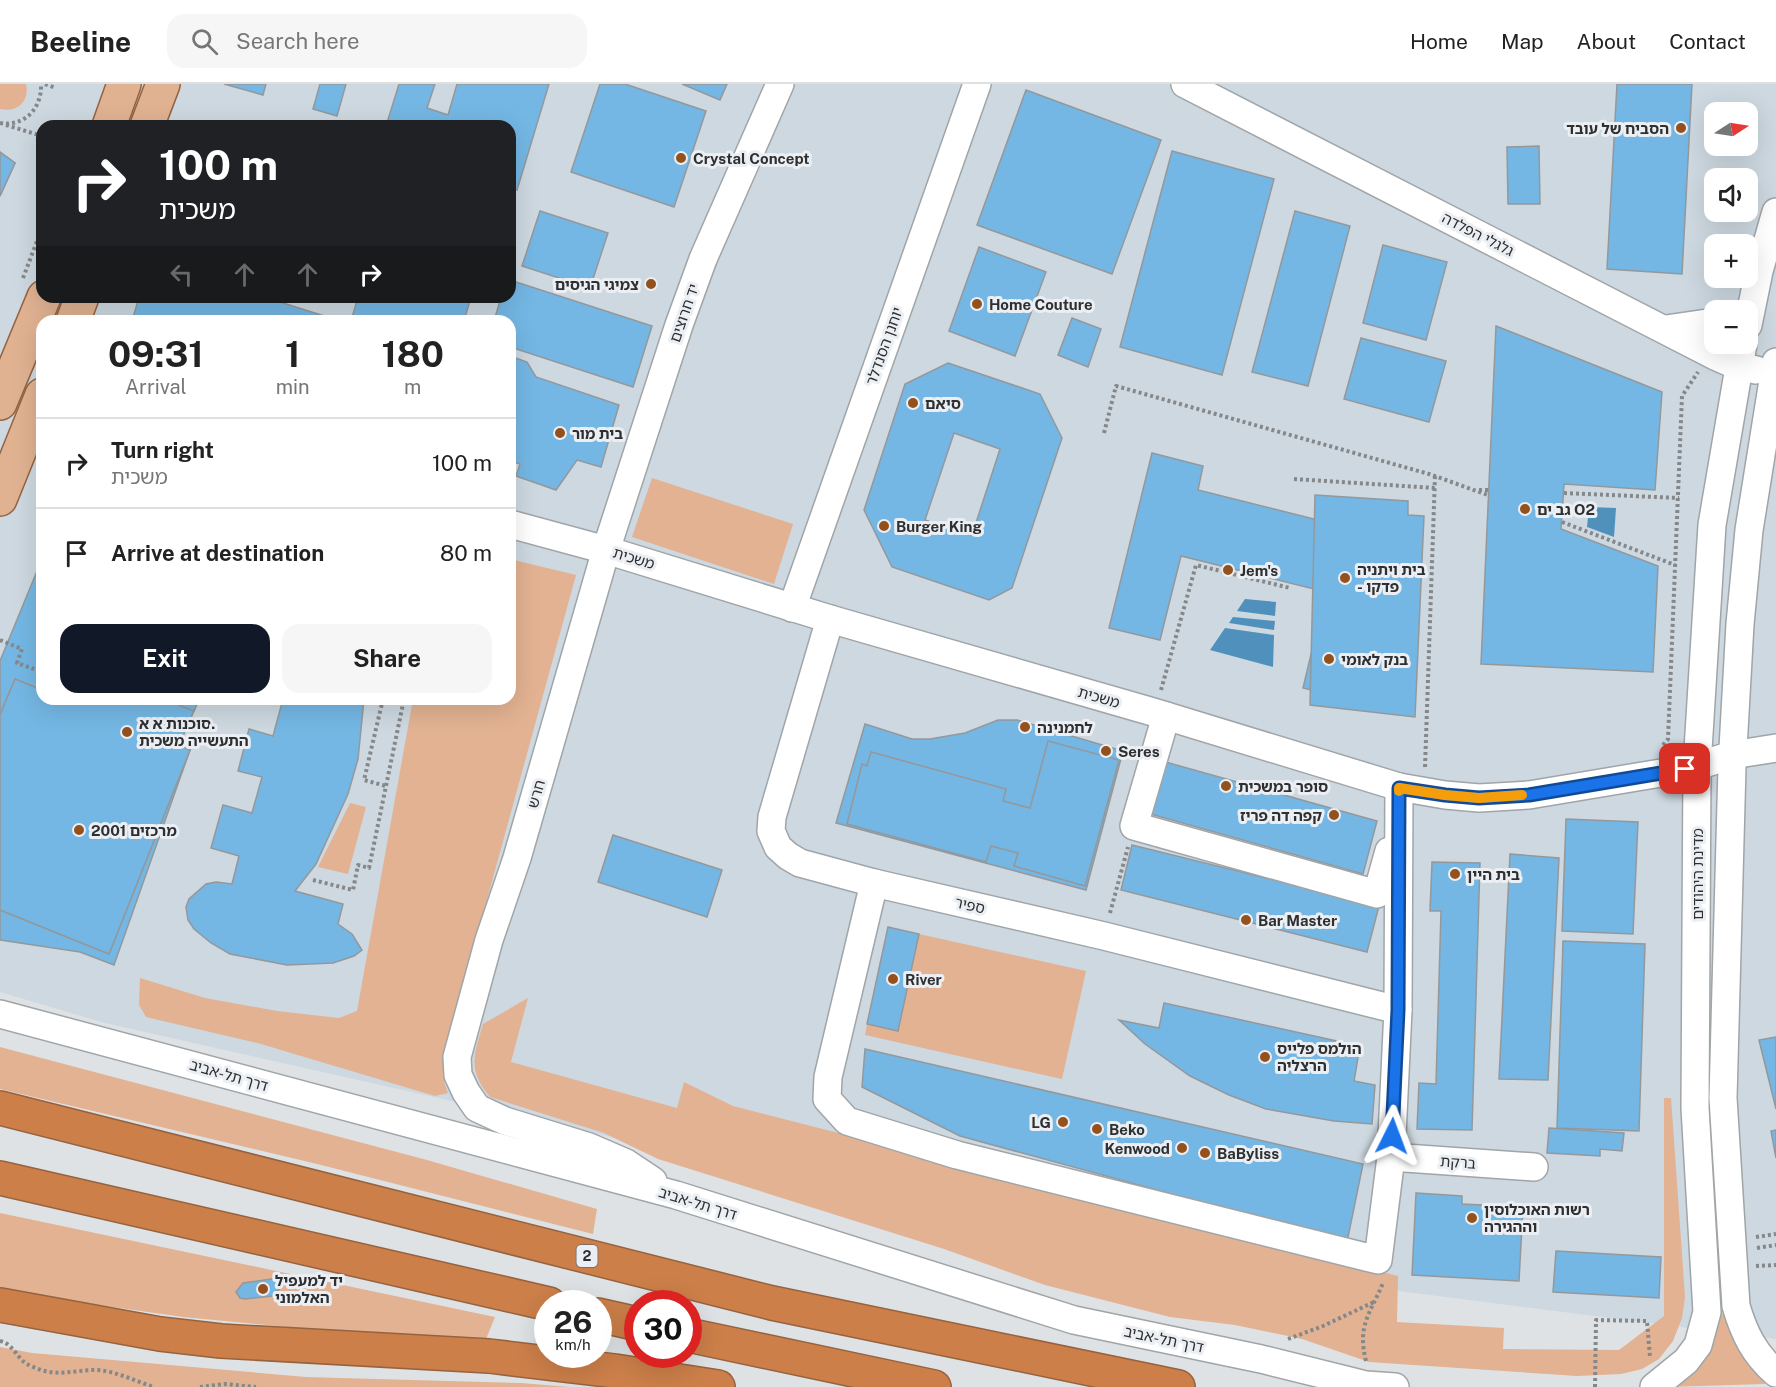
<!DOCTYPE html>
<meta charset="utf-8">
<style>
:root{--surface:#fff;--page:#f6f6f6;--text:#222;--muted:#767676;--line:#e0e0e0;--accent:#111827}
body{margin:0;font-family:"Public Sans","Noto Sans Hebrew",sans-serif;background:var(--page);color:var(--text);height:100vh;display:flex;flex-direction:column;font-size:22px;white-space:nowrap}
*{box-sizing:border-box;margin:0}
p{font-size:20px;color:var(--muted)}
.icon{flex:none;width:33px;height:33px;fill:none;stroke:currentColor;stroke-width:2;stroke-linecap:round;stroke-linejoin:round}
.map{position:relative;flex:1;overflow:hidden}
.side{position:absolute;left:36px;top:231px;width:480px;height:390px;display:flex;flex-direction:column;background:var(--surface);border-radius:18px;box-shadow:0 6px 24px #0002}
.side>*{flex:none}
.top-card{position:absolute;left:36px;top:36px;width:480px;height:183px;border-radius:18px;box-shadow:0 6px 24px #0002;background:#202124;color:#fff;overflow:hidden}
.needle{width:39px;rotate:78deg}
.buttons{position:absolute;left:1704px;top:18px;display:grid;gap:12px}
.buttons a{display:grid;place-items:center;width:54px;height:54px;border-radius:12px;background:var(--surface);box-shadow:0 6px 24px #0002;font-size:30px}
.speed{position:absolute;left:534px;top:1206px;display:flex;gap:12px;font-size:30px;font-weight:700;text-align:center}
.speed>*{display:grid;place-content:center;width:78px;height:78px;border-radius:50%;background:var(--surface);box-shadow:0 6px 24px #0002;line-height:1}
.speed small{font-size:15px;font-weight:400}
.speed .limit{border:9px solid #d22;background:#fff;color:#111}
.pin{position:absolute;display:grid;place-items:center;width:51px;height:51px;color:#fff;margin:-26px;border-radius:12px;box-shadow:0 3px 9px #0006}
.me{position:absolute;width:66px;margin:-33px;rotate:3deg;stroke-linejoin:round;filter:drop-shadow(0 0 4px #0008)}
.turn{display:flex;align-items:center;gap:21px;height:126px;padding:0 24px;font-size:27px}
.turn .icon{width:78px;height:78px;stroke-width:2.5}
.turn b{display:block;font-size:42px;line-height:51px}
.lanes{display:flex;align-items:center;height:57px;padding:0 24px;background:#0003;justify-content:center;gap:30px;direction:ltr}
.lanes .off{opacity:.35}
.eta{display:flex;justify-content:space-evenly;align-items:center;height:102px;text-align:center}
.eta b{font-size:36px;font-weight:700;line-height:42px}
.cta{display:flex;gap:12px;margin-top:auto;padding:12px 24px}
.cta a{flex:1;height:69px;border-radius:18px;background:var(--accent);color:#fff;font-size:24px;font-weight:700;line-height:69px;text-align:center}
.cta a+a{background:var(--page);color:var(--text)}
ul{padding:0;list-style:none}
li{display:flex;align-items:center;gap:18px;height:90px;padding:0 24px;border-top:2px solid var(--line)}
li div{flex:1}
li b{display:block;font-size:22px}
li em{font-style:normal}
header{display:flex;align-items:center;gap:36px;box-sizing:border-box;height:84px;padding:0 30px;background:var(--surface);border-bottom:2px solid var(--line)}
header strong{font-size:28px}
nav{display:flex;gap:33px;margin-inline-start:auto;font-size:21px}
.search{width:420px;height:54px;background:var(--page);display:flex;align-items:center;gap:15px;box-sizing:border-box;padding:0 21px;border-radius:18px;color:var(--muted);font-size:22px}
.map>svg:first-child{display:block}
.built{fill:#cdd8e0;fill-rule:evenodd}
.green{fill:#e2b292}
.water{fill:#4f91bc}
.building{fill:#74b7e4;stroke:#94989b;stroke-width:1.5;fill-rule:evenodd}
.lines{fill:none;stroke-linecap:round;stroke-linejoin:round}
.minor-casing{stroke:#a0a5a8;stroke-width:30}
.major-casing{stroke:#956340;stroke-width:36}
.highway-casing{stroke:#956340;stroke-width:36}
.path{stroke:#85888a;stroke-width:4;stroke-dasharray:3 3;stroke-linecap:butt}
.minor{stroke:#fff;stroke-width:27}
.major{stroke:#e0b292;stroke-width:33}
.highway{stroke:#cc7f49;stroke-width:33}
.route-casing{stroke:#114b97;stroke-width:15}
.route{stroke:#1a73e8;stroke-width:10}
.slow{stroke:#f59e0b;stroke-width:10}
.poi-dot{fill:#93511e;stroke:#ebeff3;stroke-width:2}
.labels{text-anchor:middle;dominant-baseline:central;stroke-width:6;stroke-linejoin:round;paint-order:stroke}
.shield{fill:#ebeff3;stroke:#67696a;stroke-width:1.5}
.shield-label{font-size:14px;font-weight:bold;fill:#2e2f30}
.poi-label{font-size:15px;font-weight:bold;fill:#2e2f30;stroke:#ebeff3;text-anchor:start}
.street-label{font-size:15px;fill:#2e2f30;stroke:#ebeff3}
</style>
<header>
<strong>Beeline</strong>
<div class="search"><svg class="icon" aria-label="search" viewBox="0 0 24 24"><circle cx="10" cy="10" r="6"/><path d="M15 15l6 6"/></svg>Search here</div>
<nav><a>Home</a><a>Map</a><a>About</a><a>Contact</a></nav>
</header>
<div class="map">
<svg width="1776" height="1303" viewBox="0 0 1776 1303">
<rect width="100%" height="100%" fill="#dee2e5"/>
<path class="built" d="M0,0H1776V1255L1156,1176L105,939L0,908ZM1714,28H1748V62H1714ZM42,42H510V213H42ZM1714,94H1748V128H1714ZM1714,160H1748V194H1714ZM1714,226H1748V260H1714ZM42,237H510V615H42Z"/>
<g class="green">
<path d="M0,0H26C30,17 17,29 0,25Z"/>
<path d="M652,394L793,440L774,500L632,453Z"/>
<path d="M510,475L576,491L443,976L444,998L448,1009L435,1012L261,960L146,933L139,921L140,894L205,914L277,927L339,934L357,927L413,615H510Z"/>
<path d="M350,719L366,723L348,790L318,783Z"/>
<path d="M919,850L1086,887L1062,995L865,951L867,940L898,947Z"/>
<path d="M528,914L511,978L677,1024L684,998L733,1022L1398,1192L1397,1238L1504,1244L1503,1265L1619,1266L1664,1232V1014H1671L1685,1213L1682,1234L1673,1257L1659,1275L1642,1285L1621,1290L1577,1292L1369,1278L1302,1255L1235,1241L1170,1233L1045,1201L944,1165L658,1075L604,1049L490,1013C467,985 474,971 483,940Z"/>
<path d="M0,963L427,1076L597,1125L593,1150L317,1080L0,1005Z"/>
<path d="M0,1129L495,1233L486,1255L298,1244L183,1233L0,1207Z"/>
<path d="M1727,1229C1730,1240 1732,1252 1737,1262C1745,1276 1763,1284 1765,1300L1667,1303L1715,1232Z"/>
<path d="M0,1263L32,1269L306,1293L521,1299L569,1303H0Z"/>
</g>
<g class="water">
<path d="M1589,423L1616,424L1614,453L1587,443Z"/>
<path d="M1245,515L1276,518L1275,532L1237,527Z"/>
<path d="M1233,533L1275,537L1274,546L1229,539Z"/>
<path d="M1225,544L1274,551L1273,583L1210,566Z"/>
</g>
<g class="building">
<path d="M224,0H266L263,11Z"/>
<path d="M320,0H346L337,32L313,25Z"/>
<path d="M399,0H435L427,24L448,31L457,0H549L517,106L510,104V42H386Z"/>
<path d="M600,0H625L706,27L674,123L571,88Z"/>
<path d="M682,0H727L720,16Z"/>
<path d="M1617,0H1692L1682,190L1607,185Z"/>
<path d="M1026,6L1161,56L1112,190L977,141Z"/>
<path d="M1539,62L1540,120H1508L1507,63Z"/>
<path d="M1172,67L1274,95L1222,291L1120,263Z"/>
<path d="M0,68L15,79L0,112Z"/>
<path d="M0,68L15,79L0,112Z"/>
<path d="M540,127L608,149L590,204L522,182Z"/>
<path d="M1295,127L1350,142L1308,302L1252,288Z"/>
<path d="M1383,161L1447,178L1426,256L1363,239Z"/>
<path d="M979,163L1046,188L1015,272L949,247Z"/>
<path d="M510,196L652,242L633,303L510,263V237H494L501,213H510Z"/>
<path d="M139,213H281L280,218L340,237H132Z"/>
<path d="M358,213H471L464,237H351Z"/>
<path d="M1072,234L1101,245L1088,283L1058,271Z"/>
<path d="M1496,242L1662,308L1655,406L1564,400L1561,445L1658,482L1653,588L1481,580Z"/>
<path d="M1361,254L1446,277L1429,338L1344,315Z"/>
<path d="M510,272L527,278L536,293L619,321L601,383L577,376L556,406L516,392L520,380L510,377Z"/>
<path d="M948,279L1040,310L1062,354L1012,504L989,516L892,483L864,426L905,300ZM954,349L1000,365L972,451L925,436Z"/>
<path d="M1152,369L1203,382L1198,406L1410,459L1406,476L1422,480L1409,535L1391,530L1369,620L1303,604L1326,508L1181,472L1160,556L1109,544Z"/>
<path d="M1315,411L1408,417V431L1424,432L1415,633L1310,621Z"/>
<path d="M42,475V615H199L179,661L190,666L114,881L80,868L0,856V577Z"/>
<path d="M15,595L42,606V615H64L190,666L109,870L0,826V631ZM48,661L130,692L90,799L47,782L43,758L24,724Z"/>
<path d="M15,595L42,606V615H199L179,661L190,666L109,870L0,826V631Z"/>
<path d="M163,615H199L194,627Z"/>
<path d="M283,615H364L358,675L348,710L316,780L295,807L343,820L338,840L352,850L362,866L354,872L333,879L287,881L230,870L211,859L194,845L188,836L186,823L189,815L206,800L216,798L232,800L239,772L211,764L223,721L252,729L262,693L238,687L249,645L273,652Z"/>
<path d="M998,636H1017L1123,667L1086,806L836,739L865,640L912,655H930L965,649Z"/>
<path d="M1048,657L1119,676L1085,802L1014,782L1018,769L991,762L986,778L847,740L862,680L867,682L871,668L1006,705L1003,717L1030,724Z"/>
<path d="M1162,677L1377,737L1363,790L1147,729Z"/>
<path d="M1566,735L1638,738L1633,850L1562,847Z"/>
<path d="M613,751L722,786L707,833L598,798Z"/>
<path d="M1132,761L1379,822L1367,868L1121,806Z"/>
<path d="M1510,770L1559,774L1548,996L1499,995Z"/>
<path d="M1432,778L1480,779L1472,1046L1417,1045L1419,999L1436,1000L1441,827H1430Z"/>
<path d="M888,843L919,850L898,947L867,940Z"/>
<path d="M1563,857L1645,860L1639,1047L1557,1044Z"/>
<path d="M1164,919L1360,962L1354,997L1375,1001L1372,1040L1334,1037L1266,1025L1229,1011L1190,992L1145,960L1119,936L1159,944Z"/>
<path d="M1776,953V1025L1759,956Z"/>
<path d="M865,965L1363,1080L1347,1158L960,1052L862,1003Z"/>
<path d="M1549,1044L1624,1049L1622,1067L1600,1065V1072L1547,1069Z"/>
<path d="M1776,1046V1074L1771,1047Z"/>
<path d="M1416,1109L1462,1112V1120L1523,1123L1519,1197L1412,1191Z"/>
<path d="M1556,1167L1661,1173L1659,1214L1553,1208Z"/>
<path d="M272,1195L283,1201L273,1212L245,1215L240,1214L236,1208L243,1199Z"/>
</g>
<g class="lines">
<defs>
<g id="minor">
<path d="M1185,0L1715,272L1738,282L1756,286"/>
<path d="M1748,241L1759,187L1776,128"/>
<path d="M1666,245L1714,238"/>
<path d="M1776,278L1749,446L1740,540L1732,682L1723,1014L1736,1222C1744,1249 1754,1270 1776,1289"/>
<path d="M510,440L606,466L830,535L1153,628L1399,703L1445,711L1479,714L1529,711L1673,687L1697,682L1732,671L1776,664"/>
<path d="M792,524L977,0"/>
<path d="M830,535L772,733L771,747L778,763L788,772L800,779L874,799L1104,852L1398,926"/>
<path d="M1166,632L1134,742L1377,810L1389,767"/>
<path d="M1399,703L1398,926L1391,1073L1534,1083"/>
<path d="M874,799L828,993L827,1015L847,1037L957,1071L1378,1176L1391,1073"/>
<path d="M0,930L676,1111L1074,1236L1261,1275L1366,1301L1395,1303"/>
<path d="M653,1097L626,1079L589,1063L505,1037L477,1024L466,1008L458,991L457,973L489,856L517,774L606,466L679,241L703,175L780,0"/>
<path d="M1654,1303L1686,1277L1698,1261L1707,1228L1695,1024L1697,682L1712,441L1743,260"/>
</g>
<g id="major">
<path d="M109,42L124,0"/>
<path d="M147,42L163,0"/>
<path d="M73,237L82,213"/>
<path d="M0,319L44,213"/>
<path d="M0,415L42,311"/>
</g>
<g id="highway">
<path d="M0,1024L772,1219L1178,1303"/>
<path d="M0,1094L549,1220"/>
<path d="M0,1221L160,1250L221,1257L489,1272L615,1287L718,1303"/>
<path d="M598,1231L638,1240"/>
<path d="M688,1251L934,1303"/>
</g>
</defs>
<use href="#minor" class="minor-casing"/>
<use href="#major" class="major-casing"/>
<use href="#highway" class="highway-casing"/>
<g class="path">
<path d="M45,0L56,4"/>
<path d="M0,39C25,43 42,24 41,0"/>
<path d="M6,41L42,52"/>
<path d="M23,194L42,144"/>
<path d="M1104,349L1116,302L1429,390L1488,411"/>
<path d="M1294,395L1435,404"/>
<path d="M1479,406H1489"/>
<path d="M1564,409L1679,414"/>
<path d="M1562,438L1675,481"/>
<path d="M0,556L22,565L17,579L42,588"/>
<path d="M1161,606L1196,481L1290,504"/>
<path d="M383,615L364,696L386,702"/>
<path d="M1663,661L1668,655L1682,312L1698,288"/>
<path d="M1425,683L1435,392"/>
<path d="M313,796L353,806L358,781L369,784L404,615"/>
<path d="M1110,829L1128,763"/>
<path d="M1756,1153L1776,1150"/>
<path d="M1757,1164L1776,1161"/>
<path d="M1756,1182L1776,1181"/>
<path d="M1288,1255L1323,1242L1374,1218"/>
<path d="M0,1257C11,1259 16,1271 24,1278C28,1281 35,1284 41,1286C60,1292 77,1286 96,1286C116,1287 135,1297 154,1303"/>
<path d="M1366,1277C1357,1241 1370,1230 1383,1199"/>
<path d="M200,1303L225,1300L256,1303"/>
<path d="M1595,1303L1596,1236L1647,1237L1650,1273"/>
</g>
<use href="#minor" class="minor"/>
<use href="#major" class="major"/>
<use href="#highway" class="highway"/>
</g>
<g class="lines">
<defs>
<path id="route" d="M1392,1052L1398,926L1399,704L1445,711L1479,714L1529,711L1685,685"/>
</defs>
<use href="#route" class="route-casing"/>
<use href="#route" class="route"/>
<path class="slow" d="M1399,707V704L1445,711L1479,714L1522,711"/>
</g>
<g class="poi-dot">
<circle cx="1681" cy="44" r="6"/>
<circle cx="681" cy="74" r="6"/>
<circle cx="651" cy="200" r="6"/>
<circle cx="977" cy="220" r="6"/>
<circle cx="913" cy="319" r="6"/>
<circle cx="560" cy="349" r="6"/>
<circle cx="1525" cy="425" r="6"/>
<circle cx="884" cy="442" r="6"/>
<circle cx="1228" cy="486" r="6"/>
<circle cx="1345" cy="494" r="6"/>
<circle cx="1329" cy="575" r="6"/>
<circle cx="1025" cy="643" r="6"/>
<circle cx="127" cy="648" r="6"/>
<circle cx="1106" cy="667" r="6"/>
<circle cx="1226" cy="702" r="6"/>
<circle cx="1334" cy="731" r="6"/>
<circle cx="79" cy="746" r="6"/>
<circle cx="1455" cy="790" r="6"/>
<circle cx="1246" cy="836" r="6"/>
<circle cx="893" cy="895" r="6"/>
<circle cx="1265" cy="973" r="6"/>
<circle cx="1063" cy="1038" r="6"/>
<circle cx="1097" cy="1045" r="6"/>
<circle cx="1182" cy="1064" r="6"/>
<circle cx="1205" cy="1069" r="6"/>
<circle cx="1472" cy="1134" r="6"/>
<circle cx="263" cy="1205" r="6"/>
</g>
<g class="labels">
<rect class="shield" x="576.5" y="1161" width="21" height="22" rx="4.5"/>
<g class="shield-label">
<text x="587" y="1172">2</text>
</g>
<g class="poi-label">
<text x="1669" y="44" text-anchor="end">הסביח של עובד</text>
<text x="693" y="74">Crystal Concept</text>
<text x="639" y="200" text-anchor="end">צמיגי הגיסים</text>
<text x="989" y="220">Home Couture</text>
<text x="925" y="319">סיאם</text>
<text x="572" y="349">בית מור</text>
<text x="1537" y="425">גב ים O2</text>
<text x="896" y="442">Burger King</text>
<text x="1357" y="485">בית ויתניה<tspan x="1357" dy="17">- פדקו</tspan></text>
<text x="1240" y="486">Jem's</text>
<text x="1341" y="575">בנק לאומי</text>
<text x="139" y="639">סוכנות א א.<tspan x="139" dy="17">התעשייה משכית</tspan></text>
<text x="1037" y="643">לחמנינה</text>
<text x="1118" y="667">Seres</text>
<text x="1238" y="702">סופר במשכית</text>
<text x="1322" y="731" text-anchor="end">קפה דה פריז</text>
<text x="91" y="746">מרכזים 2001</text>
<text x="1467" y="790">בית היין</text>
<text x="1258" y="836">Bar Master</text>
<text x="905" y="895">River</text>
<text x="1277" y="964">הולמס פלייס<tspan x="1277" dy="17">הרצליה</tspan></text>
<text x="1051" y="1038" text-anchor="end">LG</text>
<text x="1109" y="1045">Beko</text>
<text x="1170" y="1064" text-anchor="end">Kenwood</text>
<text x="1217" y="1069">BaByliss</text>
<text x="1484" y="1125">רשות האוכלוסין<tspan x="1484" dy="17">וההגירה</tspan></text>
<text x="275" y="1196">יד למעפיל<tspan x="275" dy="17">האלמוני</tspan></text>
</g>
<g class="street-label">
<text transform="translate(1478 150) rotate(27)">גלגלי הפלדה</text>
<text transform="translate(684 229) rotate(-71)">יד חרוצים</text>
<text transform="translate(884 262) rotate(-70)">יוחנן הסנדלר</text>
<text transform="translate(634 474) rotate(17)">משכית</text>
<text transform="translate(1099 613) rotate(16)">משכית</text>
<text transform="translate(536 710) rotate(-74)">חרש</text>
<text transform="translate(1697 790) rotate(-90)">מדינת היהודים</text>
<text transform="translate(970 821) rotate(13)">ספיר</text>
<text transform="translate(229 991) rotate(16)">דרך תל-אביב</text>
<text transform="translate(1458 1078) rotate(4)">ברקת</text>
<text transform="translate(698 1119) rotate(17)">דרך תל-אביב</text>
<text transform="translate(1164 1255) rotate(12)">דרך תל-אביב</text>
</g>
</g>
</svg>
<div class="buttons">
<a><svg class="needle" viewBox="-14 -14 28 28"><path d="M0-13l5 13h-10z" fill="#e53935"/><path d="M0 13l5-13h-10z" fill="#767676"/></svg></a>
<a><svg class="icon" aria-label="sound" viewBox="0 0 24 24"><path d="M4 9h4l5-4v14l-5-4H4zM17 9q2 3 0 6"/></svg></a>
<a>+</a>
<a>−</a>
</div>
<div class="speed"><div>26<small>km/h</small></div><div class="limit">30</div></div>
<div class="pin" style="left:1685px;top:685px;background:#d93025"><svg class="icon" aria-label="arrive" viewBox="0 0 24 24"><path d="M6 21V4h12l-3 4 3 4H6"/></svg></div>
<svg class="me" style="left:1392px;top:1052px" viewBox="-20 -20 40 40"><path d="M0-17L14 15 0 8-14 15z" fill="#1a73e8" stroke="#fff" stroke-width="4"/></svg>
<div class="top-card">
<div class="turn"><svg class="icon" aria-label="right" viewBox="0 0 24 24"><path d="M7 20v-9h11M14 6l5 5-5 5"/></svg><div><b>100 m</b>משכית</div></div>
<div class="lanes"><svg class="icon off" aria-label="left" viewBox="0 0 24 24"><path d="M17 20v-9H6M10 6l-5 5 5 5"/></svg><svg class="icon off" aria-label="ahead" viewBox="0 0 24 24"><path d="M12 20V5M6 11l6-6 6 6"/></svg><svg class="icon off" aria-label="ahead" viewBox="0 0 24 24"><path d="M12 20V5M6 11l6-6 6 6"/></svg><svg class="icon" aria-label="right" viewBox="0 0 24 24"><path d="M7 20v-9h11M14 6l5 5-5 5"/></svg></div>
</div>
<section class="side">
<div class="eta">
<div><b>09:31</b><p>Arrival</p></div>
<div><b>1</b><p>min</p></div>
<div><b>180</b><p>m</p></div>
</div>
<ul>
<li><svg class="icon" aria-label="right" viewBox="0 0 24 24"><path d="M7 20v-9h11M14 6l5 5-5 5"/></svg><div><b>Turn right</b><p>משכית</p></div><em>100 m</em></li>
<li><svg class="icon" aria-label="arrive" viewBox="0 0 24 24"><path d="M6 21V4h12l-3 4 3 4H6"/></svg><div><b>Arrive at destination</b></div><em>80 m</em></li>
</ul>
<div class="cta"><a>Exit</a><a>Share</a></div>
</section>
</div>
